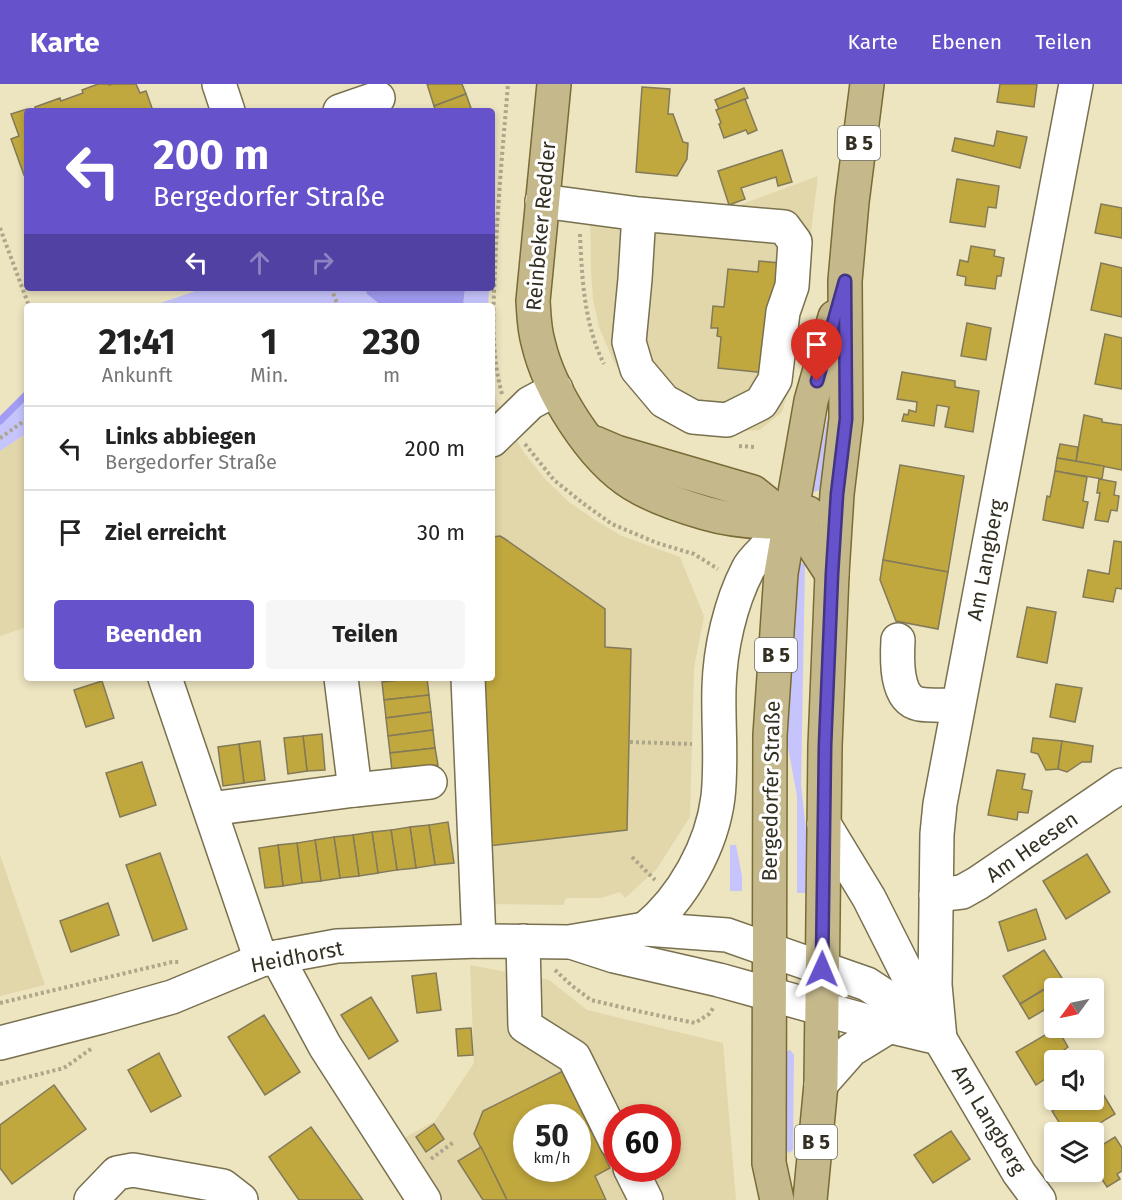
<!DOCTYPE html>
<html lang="de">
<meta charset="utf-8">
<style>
:root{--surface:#fff;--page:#f6f6f6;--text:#222;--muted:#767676;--line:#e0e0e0;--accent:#6652cb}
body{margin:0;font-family:"Fira Sans",sans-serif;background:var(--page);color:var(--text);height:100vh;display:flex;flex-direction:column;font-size:22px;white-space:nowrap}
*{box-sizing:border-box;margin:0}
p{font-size:20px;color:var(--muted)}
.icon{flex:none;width:33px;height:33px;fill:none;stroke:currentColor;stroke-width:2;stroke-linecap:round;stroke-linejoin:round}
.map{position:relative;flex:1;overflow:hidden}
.sheet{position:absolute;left:24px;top:219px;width:471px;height:378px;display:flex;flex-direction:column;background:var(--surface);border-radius:6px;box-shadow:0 3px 9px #0003}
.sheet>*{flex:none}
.guide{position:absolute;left:24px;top:24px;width:471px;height:183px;border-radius:6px;box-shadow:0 3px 9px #0003;background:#6652cb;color:#fff;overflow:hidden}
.needle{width:39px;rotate:237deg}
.tools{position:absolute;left:1044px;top:894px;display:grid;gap:12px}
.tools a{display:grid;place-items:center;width:60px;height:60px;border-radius:6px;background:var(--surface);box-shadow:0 3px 9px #0003;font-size:30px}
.speed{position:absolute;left:513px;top:1020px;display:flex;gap:12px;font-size:30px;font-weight:700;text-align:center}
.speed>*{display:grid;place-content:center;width:78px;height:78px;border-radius:50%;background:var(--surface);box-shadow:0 3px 9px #0003;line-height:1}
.speed small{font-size:15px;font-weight:400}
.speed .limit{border:9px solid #d22;background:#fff;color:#111}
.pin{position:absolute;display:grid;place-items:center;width:51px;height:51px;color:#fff;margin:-62px -26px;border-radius:50% 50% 50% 0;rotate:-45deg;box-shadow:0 0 6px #0007}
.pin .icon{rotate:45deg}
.me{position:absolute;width:66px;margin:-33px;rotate:1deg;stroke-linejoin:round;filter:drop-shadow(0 0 4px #0008)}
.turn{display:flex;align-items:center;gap:21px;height:126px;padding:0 30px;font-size:27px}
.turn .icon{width:78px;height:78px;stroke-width:2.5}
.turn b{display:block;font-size:42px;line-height:51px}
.lanes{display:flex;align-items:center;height:57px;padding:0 30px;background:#0003;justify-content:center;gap:30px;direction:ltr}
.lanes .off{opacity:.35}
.eta{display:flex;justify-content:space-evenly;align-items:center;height:102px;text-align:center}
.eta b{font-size:36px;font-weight:700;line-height:42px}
.button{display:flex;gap:12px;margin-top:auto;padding:12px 30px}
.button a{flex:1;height:69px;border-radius:6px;background:var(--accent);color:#fff;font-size:24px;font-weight:700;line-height:69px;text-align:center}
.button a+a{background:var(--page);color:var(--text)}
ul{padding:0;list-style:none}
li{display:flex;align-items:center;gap:18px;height:84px;padding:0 30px;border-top:2px solid var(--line)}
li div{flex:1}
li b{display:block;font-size:22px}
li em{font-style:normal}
header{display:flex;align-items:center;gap:36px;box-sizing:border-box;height:84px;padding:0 30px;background:var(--accent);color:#fff}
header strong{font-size:28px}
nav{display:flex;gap:33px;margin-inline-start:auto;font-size:21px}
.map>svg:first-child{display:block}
.built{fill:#e2d7ab;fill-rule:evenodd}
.green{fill:#c6c4fd}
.water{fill:#a29cf3}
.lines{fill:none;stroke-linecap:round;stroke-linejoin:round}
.stream{stroke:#a29cf3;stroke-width:7}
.building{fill:#c0a73e;stroke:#837a59;stroke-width:1.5;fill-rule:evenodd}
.minor-casing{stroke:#78704f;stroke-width:36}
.major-casing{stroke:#796b35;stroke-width:36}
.path{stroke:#ada68a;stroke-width:4;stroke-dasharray:3 3;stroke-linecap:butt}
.minor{stroke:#fff;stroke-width:33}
.major{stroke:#c5b98c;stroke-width:33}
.route-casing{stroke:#423584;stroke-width:15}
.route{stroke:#6652cb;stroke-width:10}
.labels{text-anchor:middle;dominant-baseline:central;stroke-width:6;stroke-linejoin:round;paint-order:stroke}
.shield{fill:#fff;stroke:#706e64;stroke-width:1.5}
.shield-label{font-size:20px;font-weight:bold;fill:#333022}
.street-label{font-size:21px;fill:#333022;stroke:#fff}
</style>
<header>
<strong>Karte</strong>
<nav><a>Karte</a><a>Ebenen</a><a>Teilen</a></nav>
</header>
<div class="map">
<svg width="1122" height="1116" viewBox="0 0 1122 1116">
<rect width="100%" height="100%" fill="#ede4c0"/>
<g class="built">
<path d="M818,92L793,291L782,328L760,346L708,349L650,325L633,308L613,276L599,243L593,215L591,188L590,107L734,123Z"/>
<path d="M494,311L507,340L525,370L545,395L569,418L595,436L622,452L680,473L704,532L694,584L690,733L656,786L625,814L620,808L601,814H566L563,821L481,820L492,594V314Z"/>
<path d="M27,349V543L0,552V367Z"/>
<path d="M0,771L45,901L0,912Z"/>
<path d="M470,881L549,896L587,926L723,959L736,1116H433L395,1059L435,1037L474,979ZM526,1034H578V1084H526ZM616,1034H668V1084H616Z"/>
</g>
<g class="green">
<path d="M204,204H243L246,206L253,204H365L367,210L382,222H152Z"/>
<path d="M465,204H489L488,222H463Z"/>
<path d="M27,308V349L0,367V334Z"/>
<path d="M832,328L823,401L820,406L814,408L812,405L828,331Z"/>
<path d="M799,479L805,480L801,701L811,790V809H797V712L787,658V614L790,526Z"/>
<path d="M730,761H736L742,792V807H730Z"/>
<path d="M790,966L794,971L793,1062V1066L789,1069L787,1067L785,1058V971L787,967Z"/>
</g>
<path class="water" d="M365,204H465L463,222H382L367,210Z"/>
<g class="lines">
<path class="stream" d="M0,337L27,310"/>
</g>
<g class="building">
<path d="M98,0H109V1L113,0H136L140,9L146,7L153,27H36L35,23L60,14L61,17L83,9L82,6Z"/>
<path d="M427,0H462L466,10L434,22Z"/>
<path d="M1000,0H1037L1034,23L997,18Z"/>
<path d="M642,3L670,5L668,30H673L683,58L688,59L687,75L677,92L636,88Z"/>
<path d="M744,4L748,14L719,25L715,16Z"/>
<path d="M466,10L472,27H436L434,22Z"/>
<path d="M745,15L757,46L748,50L746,46L724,54L719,40L721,39L716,26Z"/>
<path d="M27,25V90L24,91L11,55L19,52L11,30Z"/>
<path d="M997,47L1027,53L1020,84L952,67L955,54L994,62Z"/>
<path d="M782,66L792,98L778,102L776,93L741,104L745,115L729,121L718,87Z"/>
<path d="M957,95L999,102L996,124L988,123L985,143L950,138Z"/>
<path d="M1101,120L1122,124V154L1095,149Z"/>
<path d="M971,162L995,166L994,172L1004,174L1001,192H997L995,205L965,201L966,193L957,191L960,176L968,178Z"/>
<path d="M759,177L780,179L766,289L718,284L721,253L717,252L718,244H711L713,222L724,223L728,185L758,188Z"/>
<path d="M1101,179L1122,184V233L1091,226Z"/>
<path d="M967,239L991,244L986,276L961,272Z"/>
<path d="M1105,250L1122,254V305L1095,300Z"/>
<path d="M902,288L955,297V303L979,307L973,348L945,343L949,323L937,321L934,342L902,337L904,330L908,331L909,326L916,328L917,318L897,315Z"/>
<path d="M1084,331L1102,335V338L1122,341V386L1076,377Z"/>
<path d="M1060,360L1078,363L1076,377L1057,374Z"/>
<path d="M1057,374L1104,382L1102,395L1055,387Z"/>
<path d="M900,381L964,392L948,488L883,476Z"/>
<path d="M1055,387L1087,393L1083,417L1088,418L1083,444L1043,436L1047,412L1050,413Z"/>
<path d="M1099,395L1116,398L1114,411L1119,412L1117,427L1111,426L1108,438L1095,436L1100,409H1097Z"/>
<path d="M500,452L505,455L605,525V563L631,565L627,746L488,762L480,594H492V453Z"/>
<path d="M1114,457L1122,458V505L1116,504L1113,518L1083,513L1088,486L1109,490Z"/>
<path d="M883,476L948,488L938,545L896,537L880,496Z"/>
<path d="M1027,523L1056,528L1047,579L1017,573Z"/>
<path d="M419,594H427L429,611L384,616L382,598Z"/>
<path d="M102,597L114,634L86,643L74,606Z"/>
<path d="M1056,600L1082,604L1075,638L1050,633Z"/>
<path d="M429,611L431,628L386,634L384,616Z"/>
<path d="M431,628L433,646L388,652L386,634Z"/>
<path d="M433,646L435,664L390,669L388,652Z"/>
<path d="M322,650L325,686L307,687L303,652Z"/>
<path d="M303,652L307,687L288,690L284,654Z"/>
<path d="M1033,654L1062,657L1058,685L1046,686L1038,670L1031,668Z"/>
<path d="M260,657L265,696L244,699L239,660Z"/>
<path d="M1062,657L1093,662L1091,678H1082L1067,688L1058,685Z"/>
<path d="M239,660L244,699L223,702L218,663Z"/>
<path d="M435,664L438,681L392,687L390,669Z"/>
<path d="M142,678L156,721L120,733L106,689Z"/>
<path d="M997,686L1025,690L1022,705L1032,707L1028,729L1018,728L1017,736L988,731Z"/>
<path d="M448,738L454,779L435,781L429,741Z"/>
<path d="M429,741L435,781L416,784L410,743Z"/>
<path d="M410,743L416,784L397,786L391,746Z"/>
<path d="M391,746L397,786L378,789L372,748Z"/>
<path d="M372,748L378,789L359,792L353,751Z"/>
<path d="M353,751L359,792L340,794L334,753Z"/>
<path d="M334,753L340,794L321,797L315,756Z"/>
<path d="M315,756L321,797L302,799L297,759Z"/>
<path d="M297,759L302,799L283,802L278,761Z"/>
<path d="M278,761L283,802L265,804L259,764Z"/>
<path d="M160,769L187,845L153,857L126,781Z"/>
<path d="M1087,770L1110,808L1066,835L1043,797Z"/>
<path d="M108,819L119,851L71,868L60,837Z"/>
<path d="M1036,825L1046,855L1008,867L999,838Z"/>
<path d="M1044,866L1062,894L1020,920L1003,892Z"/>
<path d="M436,889L441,926L417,929L412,892Z"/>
<path d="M1052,901L1054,905V920L1029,935L1020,920Z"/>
<path d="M371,913L398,957L369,975L341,931Z"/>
<path d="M264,931L300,988L265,1011L228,953Z"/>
<path d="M471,944L473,971L458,972L456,945Z"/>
<path d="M1057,944L1068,963L1064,966L1070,976H1054V989L1036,1001L1016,968Z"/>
<path d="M159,969L181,1012L151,1028L128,986Z"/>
<path d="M563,987L610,1084L595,1092L606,1116H507L474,1050L483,1027ZM526,1034H578V1084H526Z"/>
<path d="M1097,1000L1115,1030L1085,1048H1065L1052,1027L1071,1016H1094V1001Z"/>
<path d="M54,1001L86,1045L12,1100L0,1084V1041Z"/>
<path d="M434,1040L444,1055L426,1068L416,1053Z"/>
<path d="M311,1043L363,1116H299L269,1073Z"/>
<path d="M951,1047L970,1075L933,1099L914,1071Z"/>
<path d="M1115,1053L1122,1064V1087L1117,1090L1120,1095L1107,1103L1094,1083V1066Z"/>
<path d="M481,1063L507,1116H483L458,1077Z"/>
</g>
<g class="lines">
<defs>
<g id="minor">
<path d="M219,0L228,27"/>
<path d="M340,27L378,14"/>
<path d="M542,117L639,130L784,143L795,158L792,202L783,228L775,296L761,319L727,336L693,333L664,317L637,285L629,258L635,195L639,130"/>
<path d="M492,356L530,319L556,305"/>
<path d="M898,556C897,574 895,615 919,620C931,622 945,621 958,621"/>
<path d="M165,594L261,876"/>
<path d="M341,594L355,706"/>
<path d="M468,594L479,857"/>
<path d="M210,725L355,706L430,698"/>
<path d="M824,740L869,814L931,937"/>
<path d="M936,811L962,808L978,799L1122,701"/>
<path d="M645,845C683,814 712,762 718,713C722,677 718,640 719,604C720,565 730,520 748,485C751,479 757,473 762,468C771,457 780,447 789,437"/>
<path d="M523,857L525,942L574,973L616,1058"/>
<path d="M574,859L614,872L719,896L863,936L930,952"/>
<path d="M277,873L325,962L424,1116"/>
<path d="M940,955L935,901L937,750L940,720L1076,0"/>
<path d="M0,959L101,933L172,913L261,876L337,862L479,857L569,858L645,845L727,851L867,900L899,921L940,955L1019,1089L1039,1116"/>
<path d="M821,1000L851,966L890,942"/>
<path d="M630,1084L646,1116"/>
<path d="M91,1116L117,1089L133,1086L223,1102L241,1116"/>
</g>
<g id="major">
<path d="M554,0L533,217C534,231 534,244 538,258C549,306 591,374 633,400C654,413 681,422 705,429C729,436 748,438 773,438C779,437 786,438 791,436C797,435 803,432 808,429"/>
<path d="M595,359L616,368L753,408L789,437L811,458L832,490"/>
<path d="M777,1116L769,1079L770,651L781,489L811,317L835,233"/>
<path d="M810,1116L821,1000L825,662L832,490L837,410L846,335L845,197L852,118L867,0"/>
</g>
</defs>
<use href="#minor" class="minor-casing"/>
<use href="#major" class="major-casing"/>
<g class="path">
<path d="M0,144L29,222"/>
<path d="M580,150C582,195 584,240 604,280"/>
<path d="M331,204L338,222"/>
<path d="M502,310C491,271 493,227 495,187C497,124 503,62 508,0"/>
<path d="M0,354L27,335"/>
<path d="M525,360L554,396L584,420L612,440L657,459L694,470L718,485"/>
<path d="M739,362L756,363"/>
<path d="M630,658L692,660"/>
<path d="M632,773L655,796"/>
<path d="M555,886L571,901L591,916L642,928L695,939L709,930L714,923"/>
<path d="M0,919L172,878H180"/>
<path d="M0,1000L64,984L91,965"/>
<path d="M431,1075L455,1057"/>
</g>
<use href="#minor" class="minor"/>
<use href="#major" class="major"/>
</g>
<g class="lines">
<defs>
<path id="route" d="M817,297L845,197L846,335L837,410L832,490L825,662L822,885"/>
</defs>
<use href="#route" class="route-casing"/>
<use href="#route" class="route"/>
</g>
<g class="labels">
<g class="shield">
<rect x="838" y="42" width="42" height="34" rx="4.5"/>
<rect x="755" y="554" width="42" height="34" rx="4.5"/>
<rect x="795" y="1041" width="42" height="34" rx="4.5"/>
</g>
<g class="shield-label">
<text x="859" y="59">B 5</text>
<text x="776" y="571">B 5</text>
<text x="816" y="1058">B 5</text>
</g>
<g class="street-label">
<text transform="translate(541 142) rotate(-85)">Reinbeker Redder</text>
<text transform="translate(986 476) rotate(-79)">Am Langberg</text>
<text transform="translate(771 707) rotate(-89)">Bergedorfer Straße</text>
<text transform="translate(1032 763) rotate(-35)">Am Heesen</text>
<text transform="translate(297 873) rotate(-11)">Heidhorst</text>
<text transform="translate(989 1036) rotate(59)">Am Langberg</text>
</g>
</g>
</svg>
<div class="tools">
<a><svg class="needle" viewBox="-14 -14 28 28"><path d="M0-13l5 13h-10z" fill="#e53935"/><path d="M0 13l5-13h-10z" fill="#767676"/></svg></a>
<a><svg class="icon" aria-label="sound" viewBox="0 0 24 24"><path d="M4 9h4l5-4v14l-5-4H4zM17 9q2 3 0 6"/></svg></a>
<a><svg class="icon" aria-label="layers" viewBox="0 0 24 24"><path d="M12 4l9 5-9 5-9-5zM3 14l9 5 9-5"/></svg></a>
</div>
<div class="speed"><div>50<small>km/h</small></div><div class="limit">60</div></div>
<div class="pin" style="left:817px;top:297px;background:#d93025"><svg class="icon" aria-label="arrive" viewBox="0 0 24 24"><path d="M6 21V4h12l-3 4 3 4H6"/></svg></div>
<svg class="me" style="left:822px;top:885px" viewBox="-20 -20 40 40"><path d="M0-17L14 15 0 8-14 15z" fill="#6652cb" stroke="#fff" stroke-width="4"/></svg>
<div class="guide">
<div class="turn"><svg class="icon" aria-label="left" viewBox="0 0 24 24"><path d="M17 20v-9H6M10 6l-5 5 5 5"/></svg><div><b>200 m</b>Bergedorfer Straße</div></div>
<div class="lanes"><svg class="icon" aria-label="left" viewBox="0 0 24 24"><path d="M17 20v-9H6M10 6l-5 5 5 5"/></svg><svg class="icon off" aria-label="ahead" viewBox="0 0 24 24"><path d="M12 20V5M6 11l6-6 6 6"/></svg><svg class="icon off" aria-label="right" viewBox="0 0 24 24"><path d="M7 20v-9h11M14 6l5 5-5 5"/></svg></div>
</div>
<section class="sheet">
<div class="eta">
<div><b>21:41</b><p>Ankunft</p></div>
<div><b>1</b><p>Min.</p></div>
<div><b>230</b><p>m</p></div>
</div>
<ul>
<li><svg class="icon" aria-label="left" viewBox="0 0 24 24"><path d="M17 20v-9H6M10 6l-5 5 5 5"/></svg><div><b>Links abbiegen</b><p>Bergedorfer Straße</p></div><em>200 m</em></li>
<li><svg class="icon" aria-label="arrive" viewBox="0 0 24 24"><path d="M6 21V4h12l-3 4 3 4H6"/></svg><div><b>Ziel erreicht</b></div><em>30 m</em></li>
</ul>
<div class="button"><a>Beenden</a><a>Teilen</a></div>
</section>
</div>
